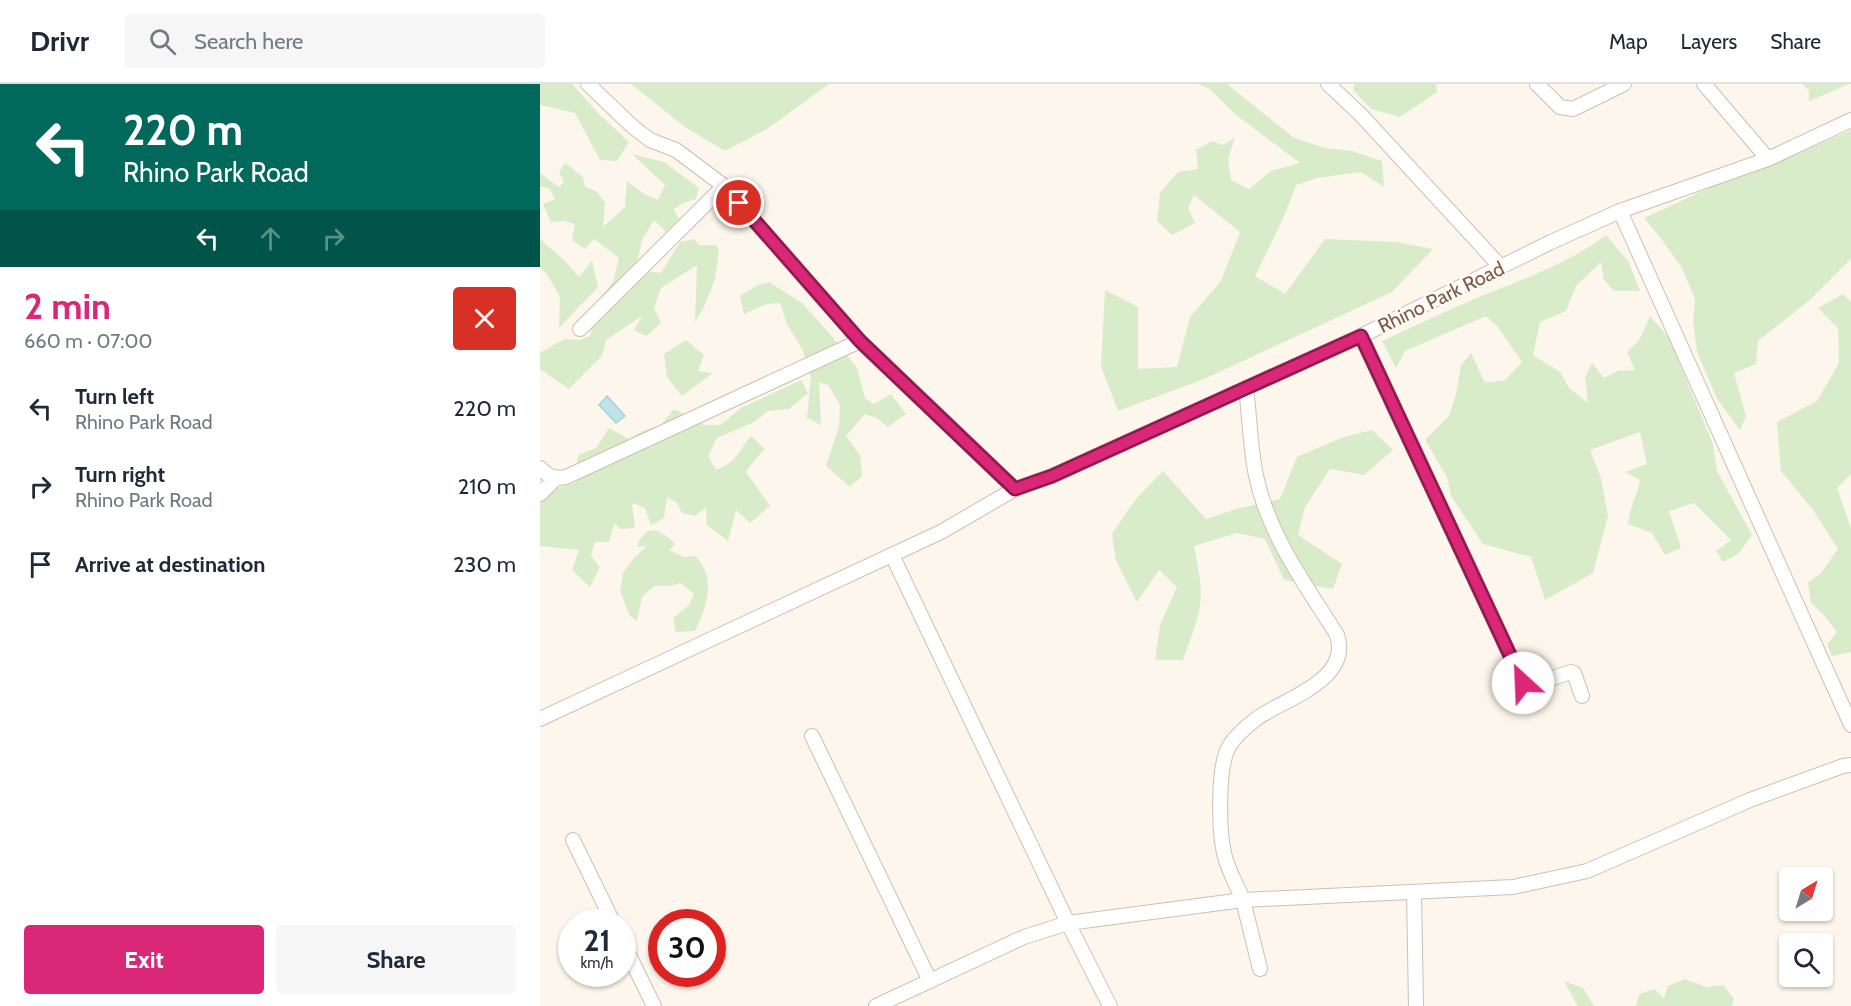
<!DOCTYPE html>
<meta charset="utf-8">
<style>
:root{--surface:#fff;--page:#f6f6f7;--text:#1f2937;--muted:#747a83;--line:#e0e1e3;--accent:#db2777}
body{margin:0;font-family:Cabin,sans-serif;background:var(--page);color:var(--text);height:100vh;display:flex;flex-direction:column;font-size:22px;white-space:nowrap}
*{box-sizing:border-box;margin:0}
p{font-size:20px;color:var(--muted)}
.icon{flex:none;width:33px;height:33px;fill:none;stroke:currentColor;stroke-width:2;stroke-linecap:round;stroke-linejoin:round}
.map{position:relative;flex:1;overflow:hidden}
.sheet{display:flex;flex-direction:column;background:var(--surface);width:540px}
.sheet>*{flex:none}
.hud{background:#00695c;color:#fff;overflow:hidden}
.needle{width:39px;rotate:38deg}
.controls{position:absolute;left:1239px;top:783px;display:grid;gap:12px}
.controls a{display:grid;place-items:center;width:54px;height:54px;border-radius:6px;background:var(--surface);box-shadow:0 2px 4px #0004;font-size:30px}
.speed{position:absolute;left:18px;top:825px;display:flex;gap:12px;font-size:30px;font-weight:700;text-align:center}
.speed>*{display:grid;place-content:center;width:78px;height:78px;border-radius:50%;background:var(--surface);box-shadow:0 2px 4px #0004;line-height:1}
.speed small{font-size:15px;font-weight:400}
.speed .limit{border:9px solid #d22;background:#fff;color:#111}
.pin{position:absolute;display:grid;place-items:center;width:51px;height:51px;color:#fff;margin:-26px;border:3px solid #fff;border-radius:50%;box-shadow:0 2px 6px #0007}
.me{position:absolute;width:66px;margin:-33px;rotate:335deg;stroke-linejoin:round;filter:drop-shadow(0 0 4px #0008)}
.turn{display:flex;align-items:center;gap:21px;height:126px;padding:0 24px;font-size:27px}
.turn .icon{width:78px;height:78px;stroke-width:2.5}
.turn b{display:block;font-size:42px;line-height:51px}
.lanes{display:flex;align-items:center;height:57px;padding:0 24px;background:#0003;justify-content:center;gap:30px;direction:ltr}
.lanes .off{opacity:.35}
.round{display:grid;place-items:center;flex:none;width:63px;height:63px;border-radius:6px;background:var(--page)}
.head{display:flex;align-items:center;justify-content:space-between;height:102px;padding:0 24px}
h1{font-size:36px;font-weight:800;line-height:45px;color:var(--accent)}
.button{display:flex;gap:12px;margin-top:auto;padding:12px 24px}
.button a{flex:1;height:69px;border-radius:6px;background:var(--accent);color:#fff;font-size:24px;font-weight:800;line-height:69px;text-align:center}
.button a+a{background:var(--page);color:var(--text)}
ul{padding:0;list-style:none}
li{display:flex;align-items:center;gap:18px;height:78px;padding:0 24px}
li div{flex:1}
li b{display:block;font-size:22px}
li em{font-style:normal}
header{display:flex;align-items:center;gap:36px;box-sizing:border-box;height:84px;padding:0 30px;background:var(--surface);border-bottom:2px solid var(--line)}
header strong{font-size:28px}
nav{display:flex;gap:33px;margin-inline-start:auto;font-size:21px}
.search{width:420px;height:54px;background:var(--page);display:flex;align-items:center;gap:15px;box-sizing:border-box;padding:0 21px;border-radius:6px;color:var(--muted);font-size:22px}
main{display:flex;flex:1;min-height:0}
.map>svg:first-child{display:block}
.green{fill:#d8ecc9}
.water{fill:#bfe3e8;stroke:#a5d3da;stroke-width:1.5}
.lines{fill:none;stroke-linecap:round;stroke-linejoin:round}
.minor-casing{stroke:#d1beb0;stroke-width:16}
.minor{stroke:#fff;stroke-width:14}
.route-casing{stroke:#8e194d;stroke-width:15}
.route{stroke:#db2777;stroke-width:10}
.labels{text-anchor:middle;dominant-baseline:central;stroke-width:5;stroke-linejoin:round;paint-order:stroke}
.street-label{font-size:20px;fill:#7a5c4d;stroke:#fffaf3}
</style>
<header>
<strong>Drivr</strong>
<div class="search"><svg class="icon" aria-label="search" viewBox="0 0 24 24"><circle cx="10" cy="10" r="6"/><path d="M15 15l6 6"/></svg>Search here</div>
<nav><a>Map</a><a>Layers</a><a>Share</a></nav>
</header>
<main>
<section class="sheet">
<div class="hud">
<div class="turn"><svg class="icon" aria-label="left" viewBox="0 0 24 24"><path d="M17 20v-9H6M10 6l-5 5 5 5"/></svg><div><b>220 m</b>Rhino Park Road</div></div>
<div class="lanes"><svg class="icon" aria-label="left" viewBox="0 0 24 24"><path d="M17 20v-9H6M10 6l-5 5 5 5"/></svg><svg class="icon off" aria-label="ahead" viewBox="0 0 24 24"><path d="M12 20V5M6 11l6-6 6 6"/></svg><svg class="icon off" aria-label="right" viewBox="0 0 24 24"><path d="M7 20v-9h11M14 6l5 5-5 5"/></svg></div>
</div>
<div class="head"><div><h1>2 min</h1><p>660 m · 07:00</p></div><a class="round" style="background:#d93025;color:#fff"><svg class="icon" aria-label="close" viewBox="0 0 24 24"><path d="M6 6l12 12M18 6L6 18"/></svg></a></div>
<ul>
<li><svg class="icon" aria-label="left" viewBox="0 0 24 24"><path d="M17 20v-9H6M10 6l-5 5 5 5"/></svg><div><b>Turn left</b><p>Rhino Park Road</p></div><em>220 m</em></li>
<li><svg class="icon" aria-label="right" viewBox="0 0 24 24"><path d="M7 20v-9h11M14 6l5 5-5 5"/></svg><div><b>Turn right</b><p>Rhino Park Road</p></div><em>210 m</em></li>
<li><svg class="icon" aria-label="arrive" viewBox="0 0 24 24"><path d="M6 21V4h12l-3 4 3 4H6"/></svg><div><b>Arrive at destination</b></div><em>230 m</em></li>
</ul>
<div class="button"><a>Exit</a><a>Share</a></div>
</section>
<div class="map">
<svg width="1311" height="922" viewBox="0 0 1311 922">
<rect width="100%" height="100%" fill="#fdf6ec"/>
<g class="green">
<path d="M0,0H32L59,30L89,58L77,77L60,76L35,29L0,21Z"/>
<path d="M91,0H289L227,45L185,67L145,43Z"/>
<path d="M659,0H687L754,54L785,64L812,67L842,77L844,103L821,88L777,94L756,101L743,135L715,192L745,210L785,155L856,158L893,165L852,208L664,295L578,327L561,282L565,206L598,223V285L637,283L650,233L681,197L700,148L654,111L648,124L655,139L632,151L617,137L620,109L638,88L658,85L656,66L672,57L683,61L695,53L688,75L691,96L709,105L731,87L760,79L695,30L670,5Z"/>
<path d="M815,0H896L897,8L860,33L831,25L813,6Z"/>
<path d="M1262,0H1309L1269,17V6Z"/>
<path d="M1311,46V175L1271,215L1218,257L1216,280L1194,289L1206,332L1200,346L1177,315L1157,268L1153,238L1155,215L1142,184L1120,153L1104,134L1178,100L1260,69Z"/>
<path d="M92,70L124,78L159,104L156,115L143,119L134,125L139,135L126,148L114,136L102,156L97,178L108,187L121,189L140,158L154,155L159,161H176L179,166L175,195L164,223L155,238L157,181L121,204L114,224L121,239L106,252L94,246L102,232L66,256L62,272L29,305L0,285V269L24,255L39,256L50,252L57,218L73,198L79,174L54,155L45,165L32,156L35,140L24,137L11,138L3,120L15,115L10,105L0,102V89L19,103L24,98L19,88L25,79L43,93L45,103L56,107L65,118L63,143L85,123L87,97L104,110L118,116L125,101Z"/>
<path d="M1066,151L1088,177L1100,207H1074L1064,196L1061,178L1036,202L1026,227L1000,238L993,271L1020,288L1029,304L1048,319L1045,293L1052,279L1064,294L1078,287L1095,286L1087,268L1100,255L1110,232L1129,254L1173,360L1177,387L1212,451L1198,470L1183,478L1176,467L1191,456L1154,419L1129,427L1141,464L1125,471L1112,449L1088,440C1089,425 1097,412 1100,396L1085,388L1107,380L1100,348L1050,366L1061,394L1068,432L1053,489L1005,516L991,473L943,460L911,412L907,393L885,356L909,332L916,310L921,281L931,269L945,299L965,296L982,278L957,242L946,232L865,267L856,284L842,257C874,242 906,227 939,213C983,195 1028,180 1066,151Z"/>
<path d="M0,155L26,178L39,193L52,177L58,203L19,244L20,213L7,190L0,183Z"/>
<path d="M229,198L262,219L290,250L317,284L325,314L334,320L351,310L366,330L348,343L337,334L325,330L306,352L320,371L322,392L310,403L286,382L299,342L300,321L288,301L279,298L281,341L267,334L271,292L263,267L247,240L240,219L227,220L204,230L200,212L218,201Z"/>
<path d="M1303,210L1311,218V390L1297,404L1311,444V568L1292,572L1287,561L1297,548L1284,531L1271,519L1268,498L1281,489L1298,465L1273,426L1241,387L1237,338L1277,317L1299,279L1298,244L1278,224Z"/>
<path d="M146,256L164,271L158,287L173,289L142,312L127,293L124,270Z"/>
<path d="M261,296L268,309L249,325L228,327L214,338L177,354L168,372L176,386C198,377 196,370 211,352L225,365L213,378L206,388L230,422L210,439L196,426L188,457L167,441L166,423L155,432L142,429L137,419L127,413L124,434L111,441L105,424L92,419L95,444L81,445L74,440L69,458H55L51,472L60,483L50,503L32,486L39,466L0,462V418L19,403L35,399L38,371L56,364L69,344L89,355L103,347L121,341L134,325L165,341H180L201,324Z"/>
<path d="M832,346L853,366L824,391L790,385L765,423L758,451L802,480L793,505L744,496L725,455L697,449L654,462C657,481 663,502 660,522C657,540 649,558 643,576H615L620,541L637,503L619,486L597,518L576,477L572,450L595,416L623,387L666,435L696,425L740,415L757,373L801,354Z"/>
<path d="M116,446L129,454L135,460L129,466L144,473L155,472C177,493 167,523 155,547L136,548L133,534L149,521L154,510L141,499L130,502H114L102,513L97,537L90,532L80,507L83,489L94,474L107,462L97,463L100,455L108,447Z"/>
<path d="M1145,895L1166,903L1183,901L1194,915L1192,922H1096L1099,910L1114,905L1124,914L1128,902Z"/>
<path d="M1024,897L1043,904L1054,922H1038Z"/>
</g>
<path class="water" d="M67,312L85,332L76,339L59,321Z"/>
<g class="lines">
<defs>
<g id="minor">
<path d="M48,0L93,43L110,56L136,66L184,102L320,257L475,405"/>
<path d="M788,0L821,31L961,183"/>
<path d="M997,0L1020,23L1033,25L1084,0"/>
<path d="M1164,0L1228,75"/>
<path d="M1080,127L1311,641"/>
<path d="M40,245L184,102"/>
<path d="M821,252L983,599L988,602L1031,588L1034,589L1042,612"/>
<path d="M706,304C710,334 710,367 717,396C730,453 767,503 797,551C812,597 743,615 716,635C707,642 696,651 690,661C677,680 679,746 684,769C687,785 697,801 703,816L973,803L1047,787L1210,716L1303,682L1311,681"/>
<path d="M0,384C9,393 14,395 26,393L320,257"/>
<path d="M0,410L15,395"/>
<path d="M352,471L528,839L570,922"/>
<path d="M0,635L401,448L475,405L512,392L821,252L1009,159L1080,127L1228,75L1311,36"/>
<path d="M272,652L390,897"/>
<path d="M33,756L73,838"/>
<path d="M874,808L876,922"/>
<path d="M82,857L114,922"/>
<path d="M336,922L484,853L528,839L703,816L720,885"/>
</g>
</defs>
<use href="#minor" class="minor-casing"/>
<use href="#minor" class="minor"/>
</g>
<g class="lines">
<defs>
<path id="route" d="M199,119L320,257L475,405L512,392L821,252L983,599"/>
</defs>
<use href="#route" class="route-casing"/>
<use href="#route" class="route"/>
</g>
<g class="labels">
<g class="street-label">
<text transform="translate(901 213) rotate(-26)">Rhino Park Road</text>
</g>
</g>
</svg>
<div class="controls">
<a><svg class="needle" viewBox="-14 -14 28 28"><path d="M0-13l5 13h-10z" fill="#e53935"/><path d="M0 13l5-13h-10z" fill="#747a83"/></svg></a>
<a><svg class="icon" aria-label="search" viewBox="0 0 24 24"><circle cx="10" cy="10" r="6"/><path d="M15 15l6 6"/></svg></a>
</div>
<div class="speed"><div>21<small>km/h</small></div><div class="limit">30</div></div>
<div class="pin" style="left:199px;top:119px;background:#d93025"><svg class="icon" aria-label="arrive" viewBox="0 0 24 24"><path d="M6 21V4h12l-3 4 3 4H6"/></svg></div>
<svg class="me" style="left:983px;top:599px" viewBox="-20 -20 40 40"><circle r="19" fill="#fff"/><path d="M0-13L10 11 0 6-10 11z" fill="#db2777"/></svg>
</div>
</main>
